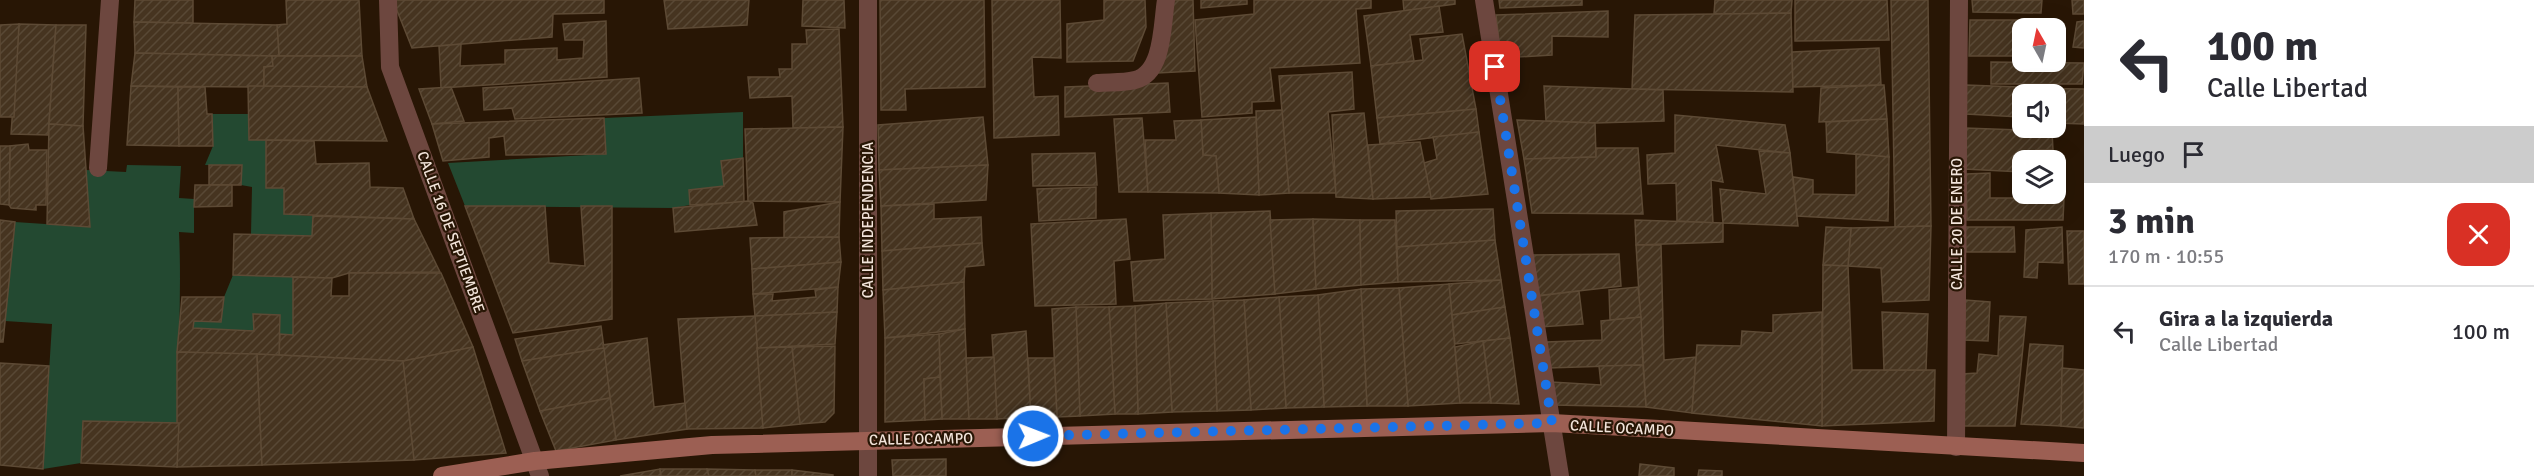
<!DOCTYPE html>
<html lang="es">
<meta charset="utf-8">
<style>
:root{--surface:#fff;--page:#f7f7f7;--text:#2b2b33;--muted:#7c7c81;--line:#e1e1e2}
body{margin:0;font-family:Signika,sans-serif;background:var(--page);color:var(--text);height:100vh;display:flex;flex-direction:column;font-size:22px;white-space:nowrap}
*{box-sizing:border-box;margin:0}
p{font-size:20px;color:var(--muted)}
.icon{flex:none;width:33px;height:33px;fill:none;stroke:currentColor;stroke-width:2;stroke-linecap:round;stroke-linejoin:round}
.map{position:relative;flex:1;overflow:hidden}
.details{display:flex;flex-direction:column;background:var(--surface);width:450px}
.details>*{flex:none}
.guide{background:#fff;color:var(--text);overflow:hidden}
.needle{width:39px;rotate:351deg}
.tools{position:absolute;left:2012px;top:18px;display:grid;gap:12px}
.tools a{display:grid;place-items:center;width:54px;height:54px;border-radius:12px;background:var(--surface);box-shadow:0 6px 24px #0002;font-size:30px}
.pin{position:absolute;display:grid;place-items:center;width:51px;height:51px;color:#fff;margin:-26px;border-radius:12px;box-shadow:0 3px 9px #0006}
.me{position:absolute;width:66px;margin:-33px;rotate:89deg;stroke-linejoin:round;filter:drop-shadow(0 0 4px #0008)}
.turn{display:flex;align-items:center;gap:21px;height:126px;padding:0 24px;font-size:27px}
.turn .icon{width:78px;height:78px;stroke-width:2.5}
.turn b{display:block;font-size:42px;line-height:51px}
.then{display:flex;align-items:center;height:57px;padding:0 24px;background:#0003;gap:12px;font-size:22px}
.round{display:grid;place-items:center;flex:none;width:63px;height:63px;border-radius:18px;background:var(--page)}
.head{display:flex;align-items:center;justify-content:space-between;height:102px;padding:0 24px}
h1{font-size:36px;font-weight:700;line-height:45px}
ul{padding:0;list-style:none}
li{display:flex;align-items:center;gap:18px;height:90px;padding:0 24px;border-top:2px solid var(--line)}
li div{flex:1}
li b{display:block;font-size:22px}
li em{font-style:normal}
main{display:flex;flex:1;min-height:0}
.map>svg:first-child{display:block}
.grass{fill:#234931}
.building{fill:url(#building-hatch);stroke:#5d4a35;stroke-width:1.5}
.lines{fill:none;stroke-linecap:round;stroke-linejoin:round}
.street{stroke:#6d473f;stroke-width:18}
.secondary{stroke:#9c5f53;stroke-width:18}
.route{stroke:#1a73e8;stroke-width:10;stroke-dasharray:0 18}
.labels{text-anchor:middle;dominant-baseline:central;stroke-width:4.5;stroke-linejoin:round;paint-order:stroke}
.street-label{font-size:15px;fill:#f2e4da;stroke:#281605}
</style>
<main>
<div class="map">
<svg width="2084" height="476" viewBox="0 0 2084 476">
<defs>
<pattern id="building-hatch" width="6" height="6" patternUnits="userSpaceOnUse" patternTransform="scale(1.5)"><rect width="6" height="6" fill="#463420"/><path d="M-1 1l2-2M0 6l6-6M5 7l2-2" fill="none" stroke="#584835"/></pattern>
</defs>
<rect width="100%" height="100%" fill="#281605"/>
<g class="grass">
<path d="M743,112V158L721,161L724,186L690,190V205L673,208L465,206L448,163L606,154L604,118Z"/>
<path d="M212,114H249V139L266,140V187L284,188V214L313,216L312,236L251,234L252,187L241,185L242,166L205,165L213,146Z"/>
<path d="M127,165L181,166L179,198L194,199V233L179,232C182,296 177,359 179,423L83,421L81,463L43,469L52,324L5,321L15,222L90,227L86,170L126,172Z"/>
<path d="M233,275L293,277V335L280,334V316L254,314V331L193,328L194,321H221L224,297Z"/>
</g>
<g class="building">
<path d="M135,0H193V23L134,22Z"/>
<path d="M286,0H359L362,56H279L277,25L287,24Z"/>
<path d="M396,0H604V13L553,14L552,37L412,48L396,8Z"/>
<path d="M664,0H749L747,25L668,29Z"/>
<path d="M803,0H844L845,28L802,26Z"/>
<path d="M880,0H984L985,87L905,89L906,110H881Z"/>
<path d="M992,0H1060L1061,58L1032,57L1034,97L1058,96L1059,135L994,138Z"/>
<path d="M1104,0H1145L1146,27L1133,61L1067,62V24L1104,20Z"/>
<path d="M1169,0H1193L1195,71L1158,73Z"/>
<path d="M1201,0H1247V4L1201,8Z"/>
<path d="M1254,0H1371V8L1356,9L1360,63L1270,68L1274,101L1252,102V113L1202,117L1195,20L1254,14Z"/>
<path d="M1403,0H1455V4L1404,11Z"/>
<path d="M1499,0H1582V5L1500,8Z"/>
<path d="M1715,0H1792L1791,13L1714,14Z"/>
<path d="M1795,0H1887L1889,40L1795,41Z"/>
<path d="M1891,0H1928L1931,226L1895,227Z"/>
<path d="M1972,0H2042L2041,13L1973,12Z"/>
<path d="M2072,0H2084V14H2073Z"/>
<path d="M1439,6L1443,32L1410,35L1414,61L1371,66L1364,16Z"/>
<path d="M1608,11V37L1552,36V55L1501,58L1496,15Z"/>
<path d="M1791,13L1793,92L1632,89L1635,15Z"/>
<path d="M1970,20H2043V28H2022V56H1969Z"/>
<path d="M606,21L607,77L441,88L439,46L461,44L460,66L505,64V50L557,48V60L583,58L584,40H565L563,24Z"/>
<path d="M2084,21V48L2073,47L2077,22Z"/>
<path d="M134,22L277,25L279,56L135,53Z"/>
<path d="M19,24L56,25L48,135L11,134Z"/>
<path d="M19,24L14,117H0V25Z"/>
<path d="M56,25H86L83,126L49,124Z"/>
<path d="M839,29L843,127L793,128L792,96L750,98L748,77H780L779,69H792V44H807L806,30Z"/>
<path d="M1462,34L1476,109L1377,118L1371,66L1423,60L1420,39Z"/>
<path d="M1879,48L1881,85L1793,87L1792,52Z"/>
<path d="M135,53L272,56L273,66L264,67V87L131,86Z"/>
<path d="M272,56H362L367,87H264V67L273,66Z"/>
<path d="M1991,62L2084,63L2082,84H1991Z"/>
<path d="M1352,72L1354,109L1328,112L1336,193H1289L1279,76Z"/>
<path d="M639,78L642,113L515,119L512,108L484,110L483,88Z"/>
<path d="M1168,83L1170,112L1065,117V87Z"/>
<path d="M1881,85H1884L1887,119L1819,122L1821,88Z"/>
<path d="M1966,85L2019,87L2020,117L1966,114Z"/>
<path d="M131,86L178,87L179,146L127,145Z"/>
<path d="M248,86L367,87L387,141L249,140Z"/>
<path d="M1544,86L1663,90L1664,121L1595,123L1546,121Z"/>
<path d="M178,87H205L207,114H212L213,146H179Z"/>
<path d="M451,87L464,121L432,124L419,89Z"/>
<path d="M2024,88L2084,89V124L2055,123V94H2024Z"/>
<path d="M1476,109L1479,132L1380,144L1377,118Z"/>
<path d="M1282,110L1289,193L1259,195L1256,111Z"/>
<path d="M1364,113L1373,199L1336,197L1332,115Z"/>
<path d="M1675,115L1785,125L1790,153L1716,145L1723,182L1711,180L1713,223L1677,221L1676,183L1648,184L1647,155L1675,153Z"/>
<path d="M983,117L988,165L879,170L878,125Z"/>
<path d="M1256,117L1259,195L1219,193L1216,156L1203,155L1201,120Z"/>
<path d="M604,118L606,154L506,155L504,136L489,138V157L443,161L432,124Z"/>
<path d="M1142,118L1148,192H1119L1114,119Z"/>
<path d="M1887,119L1889,157L1827,152L1826,122Z"/>
<path d="M1201,120L1203,155L1216,156L1219,193L1148,192L1145,140H1176L1174,121Z"/>
<path d="M1517,120L1595,123L1596,157L1524,159Z"/>
<path d="M49,124L83,126L90,227L47,224Z"/>
<path d="M843,127L840,202L748,201L745,129Z"/>
<path d="M1965,128L2052,131L2053,150H2036V160H2022V172L1964,169Z"/>
<path d="M1479,132L1488,194L1431,199L1424,163L1437,159L1433,137Z"/>
<path d="M266,140L314,141L316,164L369,163L370,187L403,188L414,219L284,214V188H266Z"/>
<path d="M1420,142L1431,197L1373,199L1368,145Z"/>
<path d="M28,144L29,150H47L46,205H36V210L11,208L9,205L10,146Z"/>
<path d="M0,146H10L9,205L0,204Z"/>
<path d="M1596,148H1638L1643,214L1532,213L1524,159L1596,157Z"/>
<path d="M1759,151L1790,153L1798,226L1723,223L1720,189L1766,194Z"/>
<path d="M1095,153L1097,185L1033,186L1032,154Z"/>
<path d="M1856,154L1889,157L1888,221L1797,216L1793,177L1813,180V194L1856,195Z"/>
<path d="M743,158L744,202L690,205L689,190L724,186L721,161Z"/>
<path d="M209,165H242L241,185H209Z"/>
<path d="M988,165L986,200L881,206L879,170Z"/>
<path d="M1990,173V198H2064L2063,220H1967L1966,174Z"/>
<path d="M195,185H232V206L194,207Z"/>
<path d="M1096,187V218L1039,221L1037,189Z"/>
<path d="M748,201L753,203L757,225L675,232L673,208Z"/>
<path d="M840,202L839,237L784,238V212Z"/>
<path d="M934,204V219L981,217L982,243L882,251L881,206Z"/>
<path d="M465,206H545L549,263L585,266L581,206H612V319L513,333Z"/>
<path d="M1493,209L1495,240L1397,247L1396,211Z"/>
<path d="M1270,211L1275,294L1212,299L1211,213Z"/>
<path d="M1211,213L1212,299L1134,301L1131,262L1165,259L1163,215Z"/>
<path d="M313,216L414,219L440,272L349,273L332,278L233,275L234,234L312,236Z"/>
<path d="M1126,219L1130,259L1114,261L1116,304L1035,306L1031,224Z"/>
<path d="M1313,219L1316,289L1275,294L1270,220Z"/>
<path d="M1313,219L1360,220L1361,285L1316,289Z"/>
<path d="M0,220L15,222L3,342H0Z"/>
<path d="M1360,220H1395L1398,282L1361,285Z"/>
<path d="M1635,220L1723,223V242L1636,245Z"/>
<path d="M1931,226L1929,300L1883,302L1881,268L1848,266L1851,228Z"/>
<path d="M1826,227L1851,228L1848,266L1823,265Z"/>
<path d="M1965,227H2014L2015,252H1966Z"/>
<path d="M2062,227L2063,263L2038,262L2037,278L2024,277L2026,230Z"/>
<path d="M2067,231H2084V284H2069Z"/>
<path d="M839,237L841,262L752,269L750,238Z"/>
<path d="M1495,240L1501,280L1398,282L1397,247Z"/>
<path d="M982,243L984,265L965,267L964,282L883,290L882,251Z"/>
<path d="M1636,245H1661L1664,360L1696,357L1692,413L1646,407Z"/>
<path d="M1619,254L1621,286L1535,296L1531,255Z"/>
<path d="M841,262L838,287L753,294L752,269Z"/>
<path d="M1823,265L1848,266L1852,370H1935L1934,421L1822,426Z"/>
<path d="M349,273H441L473,347L403,361L279,355L280,334L293,335V277L332,278L331,296H349Z"/>
<path d="M1501,280L1505,307L1452,315L1449,284Z"/>
<path d="M964,282L965,329L885,338L883,290Z"/>
<path d="M1449,284L1460,403L1408,406L1399,288Z"/>
<path d="M838,287L837,312L755,316L753,294H773L772,301L816,297L815,290Z"/>
<path d="M1638,287L1641,317L1610,320L1609,290Z"/>
<path d="M1399,288L1408,406H1367L1361,289Z"/>
<path d="M1361,289L1367,406L1324,407L1318,295Z"/>
<path d="M1579,291L1583,324L1540,327L1538,296Z"/>
<path d="M1318,295L1324,407L1286,408L1279,297Z"/>
<path d="M182,297H224L221,322L194,321L193,328L254,331L253,314L280,315L279,355L177,352Z"/>
<path d="M1279,297L1286,408L1251,410L1244,300Z"/>
<path d="M1244,300L1251,410L1217,411L1213,301Z"/>
<path d="M1965,300L1990,302L1988,341L1964,340Z"/>
<path d="M1213,301L1217,411L1172,412L1166,303Z"/>
<path d="M1166,303L1172,412L1138,414L1135,306Z"/>
<path d="M1135,306L1138,414H1115L1109,307Z"/>
<path d="M1076,307H1109L1115,414L1080,416Z"/>
<path d="M1076,307L1080,416L1057,417L1052,309Z"/>
<path d="M1505,307L1510,338L1455,344L1452,315Z"/>
<path d="M837,312L835,344L757,348L755,316Z"/>
<path d="M1822,312V426L1692,413L1697,345L1741,346L1742,331L1773,333V315Z"/>
<path d="M1882,312L1928,314L1926,370H1884Z"/>
<path d="M755,316L763,428L687,429L678,319Z"/>
<path d="M2000,316L2026,317L2015,426H1962V374L1977,373L1979,354L1998,356Z"/>
<path d="M1641,317L1643,365L1548,368L1546,342L1602,340L1601,321Z"/>
<path d="M601,326L604,348L522,361L515,339Z"/>
<path d="M965,329L969,419H942L939,334Z"/>
<path d="M1026,331L1031,417L997,419L992,335Z"/>
<path d="M939,334L940,377L924,379L925,420L885,422V338Z"/>
<path d="M647,338L654,407L685,403L687,429L616,440L603,345Z"/>
<path d="M1510,338L1519,404L1491,403L1483,341Z"/>
<path d="M1483,341L1491,403H1460L1455,347Z"/>
<path d="M2030,344L2063,346L2061,426L2021,424Z"/>
<path d="M835,346L834,413L825,422L800,424L792,347Z"/>
<path d="M473,347L506,453L414,460L403,361Z"/>
<path d="M792,347L800,424L763,428L757,348Z"/>
<path d="M604,348L610,398L540,411L522,361Z"/>
<path d="M177,352L257,354L262,465L177,467Z"/>
<path d="M257,354L403,361L414,460L262,465Z"/>
<path d="M994,357L997,419H969L966,358Z"/>
<path d="M1028,358H1054L1057,417H1031Z"/>
<path d="M0,363L49,366L43,469L0,465Z"/>
<path d="M1643,365L1646,407L1554,405L1552,382L1601,385L1599,366Z"/>
<path d="M2062,368L2084,370V428L2061,426Z"/>
<path d="M940,377L942,419L925,420L924,379Z"/>
<path d="M610,398L616,440L556,451L540,411Z"/>
<path d="M83,421L179,423L177,467L81,463Z"/>
<path d="M946,459V476H893L892,460Z"/>
<path d="M1640,464L1674,468V476H1639Z"/>
<path d="M660,469L661,476H620Z"/>
<path d="M660,469H707L709,476H661Z"/>
<path d="M707,469L755,470L756,476H709Z"/>
<path d="M755,470H792V476H756Z"/>
<path d="M792,470L833,475V476H792Z"/>
<path d="M1699,470L1722,471V476H1698Z"/>
</g>
<g class="lines">
<g class="street">
<path d="M388,0L390,67L540,476"/>
<path d="M868,0V476"/>
<path d="M1484,0L1560,476"/>
<path d="M1097,83C1109,82 1124,83 1135,80C1164,73 1162,23 1166,0"/>
<path d="M98,168L110,0"/>
<path d="M1956,447L1959,0"/>
</g>
<path class="secondary" d="M442,476L535,461L712,445L1552,423L2084,453"/>
</g>
<g class="lines">
<path class="route" d="M1033,436L1552,423L1495,67"/>
</g>
<g class="labels">
<g class="street-label">
<text transform="translate(868 220) rotate(-90)">CALLE INDEPENDENCIA</text>
<text transform="translate(1957 224) rotate(-90)">CALLE 20 DE ENERO</text>
<text transform="translate(451 232) rotate(70)">CALLE 16 DE SEPTIEMBRE</text>
<text transform="translate(1622 428) rotate(3)">CALLE OCAMPO</text>
<text transform="translate(921 439) rotate(-1)">CALLE OCAMPO</text>
</g>
</g>
</svg>
<div class="tools">
<a><svg class="needle" viewBox="-14 -14 28 28"><path d="M0-13l5 13h-10z" fill="#e53935"/><path d="M0 13l5-13h-10z" fill="#7c7c81"/></svg></a>
<a><svg class="icon" aria-label="sound" viewBox="0 0 24 24"><path d="M4 9h4l5-4v14l-5-4H4zM17 9q2 3 0 6"/></svg></a>
<a><svg class="icon" aria-label="layers" viewBox="0 0 24 24"><path d="M12 4l9 5-9 5-9-5zM3 14l9 5 9-5"/></svg></a>
</div>
<div class="pin" style="left:1495px;top:67px;background:#d93025"><svg class="icon" aria-label="arrive" viewBox="0 0 24 24"><path d="M6 21V4h12l-3 4 3 4H6"/></svg></div>
<svg class="me" style="left:1033px;top:436px" viewBox="-20 -20 40 40"><circle r="17" fill="#1a73e8" stroke="#fff" stroke-width="3"/><path d="M0-11L8 9 0 5-8 9z" fill="#fff"/></svg>
</div>
<section class="details">
<div class="guide">
<div class="turn"><svg class="icon" aria-label="left" viewBox="0 0 24 24"><path d="M17 20v-9H6M10 6l-5 5 5 5"/></svg><div><b>100 m</b>Calle Libertad</div></div>
<div class="then">Luego<svg class="icon" aria-label="arrive" viewBox="0 0 24 24"><path d="M6 21V4h12l-3 4 3 4H6"/></svg></div>
</div>
<div class="head"><div><h1>3 min</h1><p>170 m · 10:55</p></div><a class="round" style="background:#d93025;color:#fff"><svg class="icon" aria-label="close" viewBox="0 0 24 24"><path d="M6 6l12 12M18 6L6 18"/></svg></a></div>
<ul>
<li><svg class="icon" aria-label="left" viewBox="0 0 24 24"><path d="M17 20v-9H6M10 6l-5 5 5 5"/></svg><div><b>Gira a la izquierda</b><p>Calle Libertad</p></div><em>100 m</em></li>
</ul>
</section>
</main>
